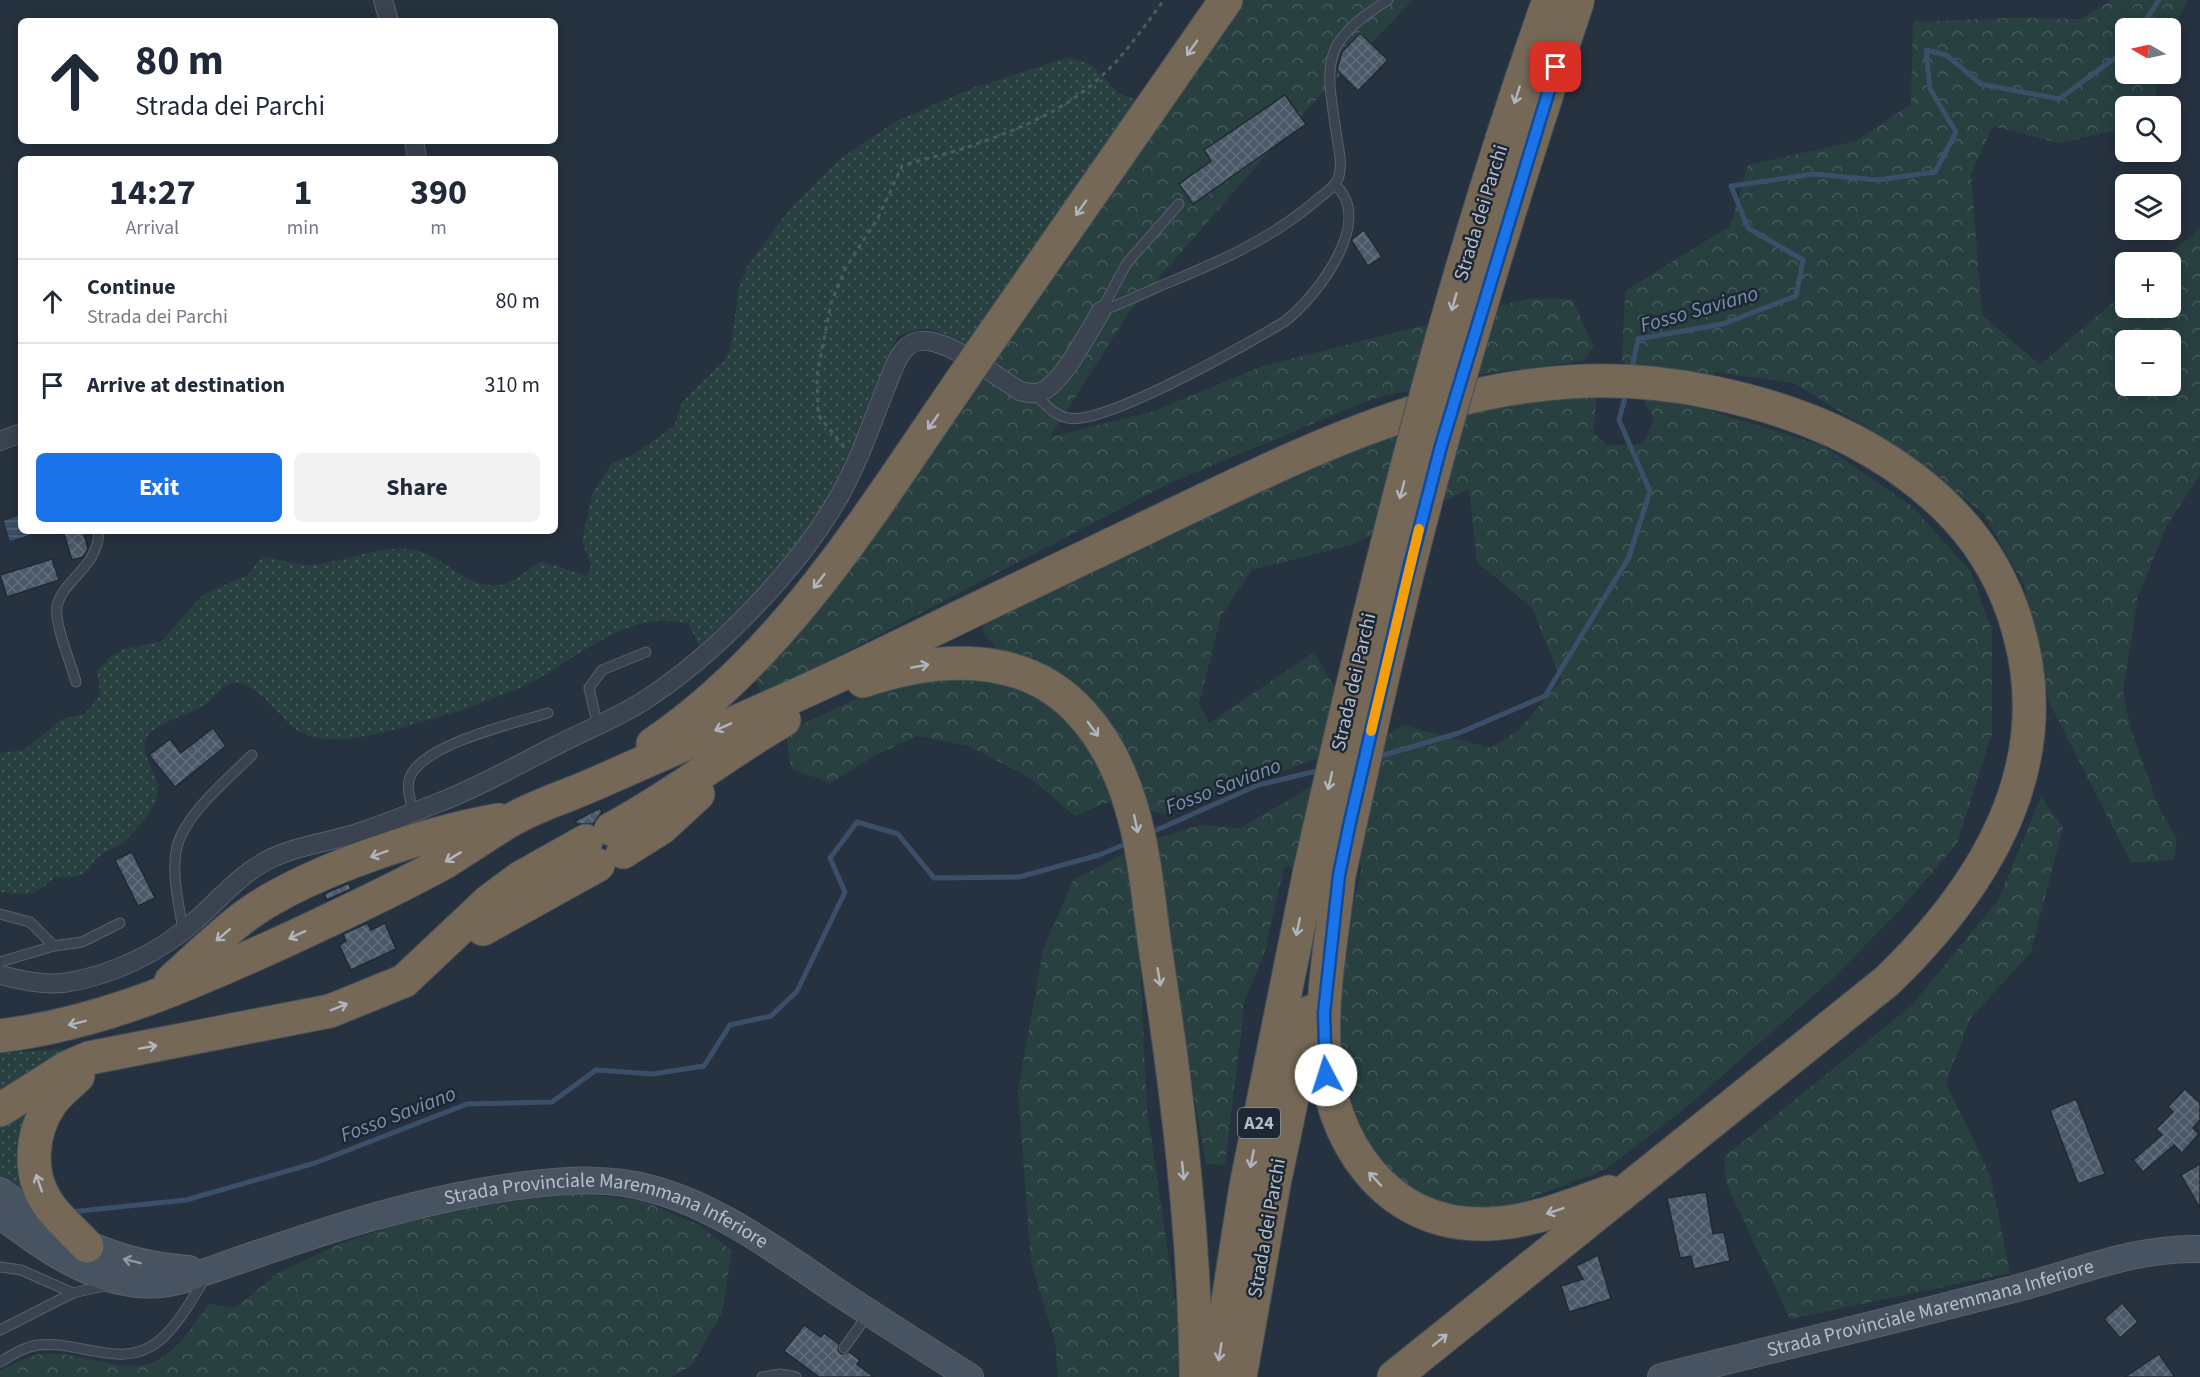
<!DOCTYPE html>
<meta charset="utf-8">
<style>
:root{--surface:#fff;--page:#f2f2f3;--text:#1f2937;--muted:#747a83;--line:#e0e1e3;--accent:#1a73e8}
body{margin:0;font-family:"Source Sans 3",sans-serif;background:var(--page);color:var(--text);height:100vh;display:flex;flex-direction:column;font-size:22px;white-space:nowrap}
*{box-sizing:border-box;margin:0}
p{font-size:20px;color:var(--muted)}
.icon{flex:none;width:33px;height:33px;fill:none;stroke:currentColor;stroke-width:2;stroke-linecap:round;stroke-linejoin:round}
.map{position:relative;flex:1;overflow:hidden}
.drawer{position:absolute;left:18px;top:156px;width:540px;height:378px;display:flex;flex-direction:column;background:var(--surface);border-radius:9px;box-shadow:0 3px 15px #0003}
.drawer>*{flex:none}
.top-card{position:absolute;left:18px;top:18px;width:540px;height:126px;border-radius:9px;box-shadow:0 3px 15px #0003;background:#fff;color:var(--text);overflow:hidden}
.needle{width:39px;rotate:279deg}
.controls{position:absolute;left:2115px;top:18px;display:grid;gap:12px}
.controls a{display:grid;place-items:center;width:66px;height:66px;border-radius:9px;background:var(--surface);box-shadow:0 3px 15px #0003;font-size:30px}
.pin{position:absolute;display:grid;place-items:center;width:51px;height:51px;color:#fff;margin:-26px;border-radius:12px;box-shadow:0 3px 9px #0006}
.me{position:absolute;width:66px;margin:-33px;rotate:355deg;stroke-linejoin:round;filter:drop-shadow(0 0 4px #0008)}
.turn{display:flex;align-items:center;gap:21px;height:126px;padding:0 18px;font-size:27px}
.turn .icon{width:78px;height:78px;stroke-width:2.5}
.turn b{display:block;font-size:42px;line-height:51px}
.eta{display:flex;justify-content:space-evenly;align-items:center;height:102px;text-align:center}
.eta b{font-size:36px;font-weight:700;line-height:42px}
.primary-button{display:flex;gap:12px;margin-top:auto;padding:12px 18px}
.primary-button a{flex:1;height:69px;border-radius:9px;background:var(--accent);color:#fff;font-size:24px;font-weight:700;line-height:69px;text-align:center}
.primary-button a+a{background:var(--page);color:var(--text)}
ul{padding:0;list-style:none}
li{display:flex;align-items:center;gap:18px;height:84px;padding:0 18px;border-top:2px solid var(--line)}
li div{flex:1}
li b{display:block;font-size:22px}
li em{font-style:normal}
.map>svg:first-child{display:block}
.grass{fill:url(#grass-dots)}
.forest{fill:url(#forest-crowns);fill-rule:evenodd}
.water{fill:url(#water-rules)}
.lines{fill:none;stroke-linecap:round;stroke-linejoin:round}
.stream{stroke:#3b5068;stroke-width:5}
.building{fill:url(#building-cross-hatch);stroke:#202a36;stroke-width:1.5}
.lane-casing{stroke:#57616d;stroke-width:11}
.street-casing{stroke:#57616d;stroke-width:20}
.secondary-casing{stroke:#57616d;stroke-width:28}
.highway-casing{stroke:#444e5a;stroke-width:35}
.path{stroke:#485d5f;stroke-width:3;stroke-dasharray:4.5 4.5;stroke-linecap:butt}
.lane{stroke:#3a434f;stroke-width:9}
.street{stroke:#3a434f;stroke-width:18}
.secondary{stroke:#485362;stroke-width:26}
.highway{stroke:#756857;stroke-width:33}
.highway-bridge-casing{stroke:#444e5a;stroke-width:35;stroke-linecap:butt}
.highway-bridge{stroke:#756857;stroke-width:33}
.oneway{stroke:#b0b5be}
.oneway2{stroke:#9099a6}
.route-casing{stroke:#114b97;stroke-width:15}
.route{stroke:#1a73e8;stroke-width:10}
.slow{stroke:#f59e0b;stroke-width:10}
.labels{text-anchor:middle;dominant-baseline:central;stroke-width:5;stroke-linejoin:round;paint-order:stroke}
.shield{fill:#1e2834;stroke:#88919d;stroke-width:1.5}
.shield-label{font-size:18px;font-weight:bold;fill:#b6beca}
.street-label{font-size:20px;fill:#b6beca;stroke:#1e2834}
.water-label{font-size:21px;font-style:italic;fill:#7790ac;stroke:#1e2834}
</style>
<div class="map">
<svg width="2200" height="1377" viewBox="0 0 2200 1377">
<defs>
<pattern id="grass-dots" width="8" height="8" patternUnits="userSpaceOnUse" patternTransform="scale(1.5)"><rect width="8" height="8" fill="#294041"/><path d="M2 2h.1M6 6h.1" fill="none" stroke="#465a5b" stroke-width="1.8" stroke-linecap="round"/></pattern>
<pattern id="forest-crowns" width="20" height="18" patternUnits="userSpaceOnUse" patternTransform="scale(1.5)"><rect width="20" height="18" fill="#294041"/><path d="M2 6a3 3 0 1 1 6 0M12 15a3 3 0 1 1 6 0" fill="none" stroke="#465a5b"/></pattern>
<pattern id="water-rules" width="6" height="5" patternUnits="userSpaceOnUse" patternTransform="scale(1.5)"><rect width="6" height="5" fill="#3b5068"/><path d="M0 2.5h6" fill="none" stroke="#55677c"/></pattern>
<pattern id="building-cross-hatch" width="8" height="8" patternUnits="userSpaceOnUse" patternTransform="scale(1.5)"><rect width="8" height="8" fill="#4c5968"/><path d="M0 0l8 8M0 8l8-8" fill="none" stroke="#646f7c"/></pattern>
</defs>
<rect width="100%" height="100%" fill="#26323f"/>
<g class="grass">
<path d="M1069,57L1092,65L1118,93L1140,101L967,348C939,330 931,323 898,336C867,396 850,464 814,521C784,569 741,608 699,646L689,624C627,606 573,664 520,688C482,704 444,716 404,727C373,735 323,750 294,728C280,717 247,670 225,686C217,692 211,701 202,707C188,714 159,723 149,734C135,750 158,772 158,789C159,805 138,828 127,839C119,847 106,851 97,858C90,865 88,874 77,876C70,878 62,877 55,877C33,897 29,896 0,892V753L24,750L62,719L85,714L100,695L97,671L114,654L124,649L160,642L204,594L248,575L262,556C277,559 297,566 311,565C347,562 378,544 415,550C444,555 465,589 498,585C513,584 529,569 541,561L587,576L591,566L582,541L592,494L612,463L636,453L674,426L682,402L724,361L730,350L739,288L747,267L790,209L840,159L896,121L976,87Z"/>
<path d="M66,1049L68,1052L0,1096V1053Z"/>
<path d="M25,1110L28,1114L30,1196L0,1186V1119Z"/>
</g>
<g class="forest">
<path d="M1245,0H1413L1294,123L1130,311L1050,437L1151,412L1263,366L1531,298L1572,299L1594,347L1583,361L1487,373L1372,399L1170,483L762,696L752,670L1047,270L1190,81Z"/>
<path d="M2112,0H2188L2171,31L2126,28V74H2159L2153,106H2126L2125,128L2060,143L1993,126L1971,174L1982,315L2040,365L2125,292L2126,308H2170V262H2159L2200,229V475L2167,525L2138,596L2123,692L2131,729L2159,808L2177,838L2174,860L2131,863L2049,702L2023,583L1983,513L1902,450L1794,383L1714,372L1711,411L1824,446L1913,507L1971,572L1992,631V734L1957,844L1898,912L1830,981L1683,1110L1606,1169L1503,1209L1450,1207L1421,1199L1392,1174L1350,1118L1330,1031L1343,951L1362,865L1284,867L1264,955L1245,999L1225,1165L1206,1164L1162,912L1138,915L1147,1110L1180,1333L1177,1377H1058L1055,1341L1031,1262L1018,1091L1043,950L1073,880L1148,841L1201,825L1240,828L1294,797L1403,725L1491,748L1519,730L1561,680L1532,608L1477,562L1469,489L1351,545L1252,570L1221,616L1199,704L1209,723L1314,652L1343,702L1318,758L1165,814L1147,810L1106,728L1066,675L997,649L982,630L992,612L1383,434L1505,404L1597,397L1593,433L1608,445L1643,444L1654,420L1622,360L1625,291L1730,226L1748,165L1856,141L1911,104L1913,22L2007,18L2081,19ZM2126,340H2170V386H2126Z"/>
<path d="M997,677L1058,701L1106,769L1111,801L1075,816L1030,778L969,746L917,736L874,756L831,783L791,769L786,732L893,681Z"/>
<path d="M2041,797L2063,827L2031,952L1970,1019L1946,1083L1991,1177L2010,1273L1790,1319L1726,1183L1724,1157L1912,1005L1998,900Z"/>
<path d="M577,1194L641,1200L699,1225L732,1251L722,1313L692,1365L671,1377H0V1371C14,1364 27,1356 42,1354C76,1350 127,1376 156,1361C179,1349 194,1324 209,1304L235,1308L278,1273L339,1244L440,1210Z"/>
</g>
<path class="water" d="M21,515V531H41L10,541L4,521Z"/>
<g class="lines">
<g class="stream">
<path d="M2140,28L2159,0"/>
<path d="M1631,373L1638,339L1723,324L1796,296L1803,260L1748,228L1731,186L1814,174L1877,180L1935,172L1956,132L1930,89L1926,50L1946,55L1981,84L2059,99L2126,50"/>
<path d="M1377,757L1459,733L1545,696L1629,557L1650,491L1619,420L1626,393"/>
<path d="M1150,833L1258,785L1321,770"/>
<path d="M70,1212L186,1200L315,1163L467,1104L552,1102L596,1070L653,1074L704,1066L730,1025L771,1016L797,991L845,892L830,858L857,822L898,834L934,878L1019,877L1099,855L1128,843"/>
</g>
</g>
<g class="building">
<path d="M1360,33L1388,60L1358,91L1337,70L1342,52Z"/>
<path d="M1285,95L1306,124L1193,204L1179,184L1211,161L1204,150Z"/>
<path d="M1364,230L1382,257L1368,266L1351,240Z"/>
<path d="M63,531H83L88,548L83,557L72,560Z"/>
<path d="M52,559L59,580L7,597L0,575Z"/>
<path d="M213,728L226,746L175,787L149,755L170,739L181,753Z"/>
<path d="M600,808L602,812L593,824H577L575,821Z"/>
<path d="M132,852L155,898L138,906L115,860Z"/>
<path d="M349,883L351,889L327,900L324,894Z"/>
<path d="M367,923L371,930L385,923L396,949L351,970L339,945L346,941L343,934Z"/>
<path d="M2185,1089L2200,1103V1120L2193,1128L2199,1134L2182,1153L2174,1145L2143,1172L2133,1160L2162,1135L2156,1129L2173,1112L2168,1107Z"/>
<path d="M2076,1099L2105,1174L2078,1184L2050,1110Z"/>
<path d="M2200,1164V1208L2181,1175Z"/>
<path d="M1706,1192L1713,1234L1724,1232L1730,1261L1694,1269L1691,1256L1680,1258L1667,1198Z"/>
<path d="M1598,1255L1611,1299L1569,1312L1561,1286L1583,1279L1576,1266Z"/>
<path d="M2122,1303L2138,1322L2120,1338L2104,1319Z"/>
<path d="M804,1325L821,1337L824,1333L839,1344L838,1350L841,1354L849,1352L860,1360L857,1364L874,1377H819L784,1351Z"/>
<path d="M2159,1354L2175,1377H2125Z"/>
</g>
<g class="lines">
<defs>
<g id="lane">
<path d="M1101,311C1121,304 1140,295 1160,286C1217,263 1272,239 1319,198C1326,193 1334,187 1338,179C1343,166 1339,151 1337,138C1326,63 1318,44 1388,0"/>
<path d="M1101,311L1127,263L1179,204"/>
<path d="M1035,394C1045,404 1053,415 1068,418C1104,426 1247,344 1284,322C1316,298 1376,220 1335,185"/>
<path d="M76,682C71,663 54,624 57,606C63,579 98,568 99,531"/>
<path d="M598,727L589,688L602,670L646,652"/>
<path d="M412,812C412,803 406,789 409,780C418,745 515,723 548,713"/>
<path d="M0,914L30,922L54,946"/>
<path d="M183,930C179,905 172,877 176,852C181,817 228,779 252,755"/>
<path d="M0,962L54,946L82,942L120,923"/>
<path d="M0,1267L21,1270L73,1293"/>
<path d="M0,1330L73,1293L109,1285"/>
<path d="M844,1348L869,1313"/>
<path d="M0,1362C12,1355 24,1347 38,1345C80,1340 122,1371 159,1341C179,1324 192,1299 206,1277"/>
<path d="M762,1377L780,1374L796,1377"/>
</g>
<g id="street">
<path d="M383,0L389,21"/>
<path d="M414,141L417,159"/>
<path d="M0,441L21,433"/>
<path d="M0,975C20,980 42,985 63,983C111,976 160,953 196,920C220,899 238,876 266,861C294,846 325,843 354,834C382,825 409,814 435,804C477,788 516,766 555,746C584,731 613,720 642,702C714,656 798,570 840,495C863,454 877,406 896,363C901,353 907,343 919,341C946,337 997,377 1020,391C1028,393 1036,395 1043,391C1064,380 1089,331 1101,311"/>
</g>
<g id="secondary">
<path d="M0,1191C61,1235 113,1264 189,1269"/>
<path id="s1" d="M0,1215C51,1254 114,1299 182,1280C295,1241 407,1199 526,1185C568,1180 611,1177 652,1189C718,1207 777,1251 833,1289C878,1319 924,1348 970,1377"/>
<path id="s2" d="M1661,1377C1777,1348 1894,1320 2010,1290C2074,1274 2133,1247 2200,1249"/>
</g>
<g id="highway">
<path d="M981,352L1226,0"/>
<path d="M863,681C936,656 1025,650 1081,713C1105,739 1121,772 1131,806C1146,855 1149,909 1157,960C1178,1098 1195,1238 1196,1377"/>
<path d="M653,744C788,653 875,505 966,374"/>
<path d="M611,829C672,797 725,754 784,720"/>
<path d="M623,852L661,828L698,794"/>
<path d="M1339,875C1333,931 1321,990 1324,1047C1328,1140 1386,1227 1486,1224C1529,1223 1569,1206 1609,1192"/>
<path d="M483,929L598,865"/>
<path d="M171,981C197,958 222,932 251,912C312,870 425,833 499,820"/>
<path d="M0,1036C104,1023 195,982 289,939C342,914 395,890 445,862C468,848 490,832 513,819C539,804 571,795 599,782C684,744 771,708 855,668C955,619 1055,571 1156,523C1338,436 1507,348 1715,393C1772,405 1828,424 1877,454C1959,504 2010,568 2026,664C2046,790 1974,897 1887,981L1394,1377"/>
<path d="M78,1076C69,1085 58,1093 51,1103C30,1134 27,1177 51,1208C62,1222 75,1233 87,1246"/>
<path d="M0,1110L68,1067L89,1058L330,1011L404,981L489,901L520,878L586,841"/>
<path d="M1216,1377L1246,1186L1310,870"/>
<path d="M1240,1377L1274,1184L1310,1012"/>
</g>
</defs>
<use href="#lane" class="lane-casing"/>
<use href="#street" class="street-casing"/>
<use href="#secondary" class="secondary-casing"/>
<use href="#highway" class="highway-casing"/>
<path class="path" d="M844,447L818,415L817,375L831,303L846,267L878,218L902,166C923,159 944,155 965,148C1009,133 1061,113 1096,81C1123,58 1143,28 1164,0"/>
<use href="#lane" class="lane"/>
<use href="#street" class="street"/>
<use href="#secondary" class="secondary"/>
<use href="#highway" class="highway"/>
<defs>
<g id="highway-bridge">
<path d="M966,374L981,352"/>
<path d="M1310,870C1376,577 1448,283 1549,0"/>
<path d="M1339,875C1367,746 1395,616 1429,489C1473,324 1524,161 1578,0"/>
</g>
</defs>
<use href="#highway-bridge" class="highway-bridge-casing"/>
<use href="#highway-bridge" class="highway-bridge"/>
</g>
<defs><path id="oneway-shaft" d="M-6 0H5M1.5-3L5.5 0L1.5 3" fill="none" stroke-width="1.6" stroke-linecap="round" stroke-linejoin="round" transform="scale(1.5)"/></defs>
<g class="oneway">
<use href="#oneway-shaft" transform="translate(1192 48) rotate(125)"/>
<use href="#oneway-shaft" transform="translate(1517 95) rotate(108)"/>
<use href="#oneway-shaft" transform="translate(1081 208) rotate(125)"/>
<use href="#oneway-shaft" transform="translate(1454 302) rotate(106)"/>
<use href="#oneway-shaft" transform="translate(933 422) rotate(125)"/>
<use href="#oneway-shaft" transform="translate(1402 490) rotate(105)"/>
<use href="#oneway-shaft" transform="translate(819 581) rotate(128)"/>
<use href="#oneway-shaft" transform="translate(920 666) rotate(-10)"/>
<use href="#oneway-shaft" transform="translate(723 727) rotate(156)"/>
<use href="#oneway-shaft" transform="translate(1093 729) rotate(54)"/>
<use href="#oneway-shaft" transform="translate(1330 781) rotate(103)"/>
<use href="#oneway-shaft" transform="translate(1136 824) rotate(78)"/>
<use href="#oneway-shaft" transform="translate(379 854) rotate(160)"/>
<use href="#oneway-shaft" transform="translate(453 857) rotate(149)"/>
<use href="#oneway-shaft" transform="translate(1298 927) rotate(102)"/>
<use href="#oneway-shaft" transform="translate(223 935) rotate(139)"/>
<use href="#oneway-shaft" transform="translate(297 935) rotate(155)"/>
<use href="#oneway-shaft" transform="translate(1159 977) rotate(81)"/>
<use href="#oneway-shaft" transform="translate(339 1007) rotate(-22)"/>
<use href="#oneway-shaft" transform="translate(77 1023) rotate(166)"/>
<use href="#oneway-shaft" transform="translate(148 1047) rotate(-10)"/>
<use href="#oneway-shaft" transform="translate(1252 1159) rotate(101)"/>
<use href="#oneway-shaft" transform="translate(1183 1171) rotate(84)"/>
<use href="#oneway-shaft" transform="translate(1375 1179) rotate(-133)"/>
<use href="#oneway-shaft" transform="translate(39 1183) rotate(-109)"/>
<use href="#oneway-shaft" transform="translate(1555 1211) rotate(161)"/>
<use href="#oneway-shaft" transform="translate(1440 1340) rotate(-39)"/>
<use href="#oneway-shaft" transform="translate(1220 1352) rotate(99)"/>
</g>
<use class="oneway2" href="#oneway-shaft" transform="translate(132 1261) rotate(-166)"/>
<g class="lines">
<defs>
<path id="route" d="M1326,1075L1324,1013L1339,875L1350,822L1408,573L1441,446L1556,67"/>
</defs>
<use href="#route" class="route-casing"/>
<use href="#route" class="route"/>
<path class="slow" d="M1371,731L1419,529"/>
</g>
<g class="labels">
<rect class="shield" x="1238" y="1108" width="42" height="30" rx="4.5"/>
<g class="shield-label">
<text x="1259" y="1123">A24</text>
</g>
<g class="street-label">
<text transform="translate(1481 213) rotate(-73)">Strada dei Parchi</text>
<text transform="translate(1354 682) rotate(-77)">Strada dei Parchi</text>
<text stroke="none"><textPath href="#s1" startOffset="644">Strada Provinciale Maremmana Inferiore</textPath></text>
<text transform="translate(1267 1228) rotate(-80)">Strada dei Parchi</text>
<text stroke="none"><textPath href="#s2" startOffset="278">Strada Provinciale Maremmana Inferiore</textPath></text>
</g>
<g class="water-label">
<text transform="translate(1699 309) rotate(-16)">Fosso Saviano</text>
<text transform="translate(1223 786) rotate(-21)">Fosso Saviano</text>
<text transform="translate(398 1114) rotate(-21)">Fosso Saviano</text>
</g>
</g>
</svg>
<div class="controls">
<a><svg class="needle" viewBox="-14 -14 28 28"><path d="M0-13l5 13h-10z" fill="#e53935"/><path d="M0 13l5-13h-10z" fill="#747a83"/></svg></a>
<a><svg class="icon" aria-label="search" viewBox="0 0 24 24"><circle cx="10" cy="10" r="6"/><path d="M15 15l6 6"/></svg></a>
<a><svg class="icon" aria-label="layers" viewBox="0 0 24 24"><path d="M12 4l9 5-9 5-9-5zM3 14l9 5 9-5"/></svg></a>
<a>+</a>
<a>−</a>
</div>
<div class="pin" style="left:1556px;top:67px;background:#d93025"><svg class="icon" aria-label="arrive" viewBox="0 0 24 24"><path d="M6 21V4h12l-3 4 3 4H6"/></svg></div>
<svg class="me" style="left:1326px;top:1075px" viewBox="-20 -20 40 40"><circle r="19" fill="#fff"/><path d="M0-13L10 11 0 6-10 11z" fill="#1a73e8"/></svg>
<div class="top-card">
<div class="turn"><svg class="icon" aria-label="ahead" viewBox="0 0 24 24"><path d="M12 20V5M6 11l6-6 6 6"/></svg><div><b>80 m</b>Strada dei Parchi</div></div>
</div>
<section class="drawer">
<div class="eta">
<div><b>14:27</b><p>Arrival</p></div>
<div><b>1</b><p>min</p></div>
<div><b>390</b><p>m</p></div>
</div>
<ul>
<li><svg class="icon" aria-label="ahead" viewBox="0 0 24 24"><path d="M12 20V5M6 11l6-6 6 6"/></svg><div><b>Continue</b><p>Strada dei Parchi</p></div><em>80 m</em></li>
<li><svg class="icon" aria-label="arrive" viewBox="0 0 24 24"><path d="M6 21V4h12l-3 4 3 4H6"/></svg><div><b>Arrive at destination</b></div><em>310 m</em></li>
</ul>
<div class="primary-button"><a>Exit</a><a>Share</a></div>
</section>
</div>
